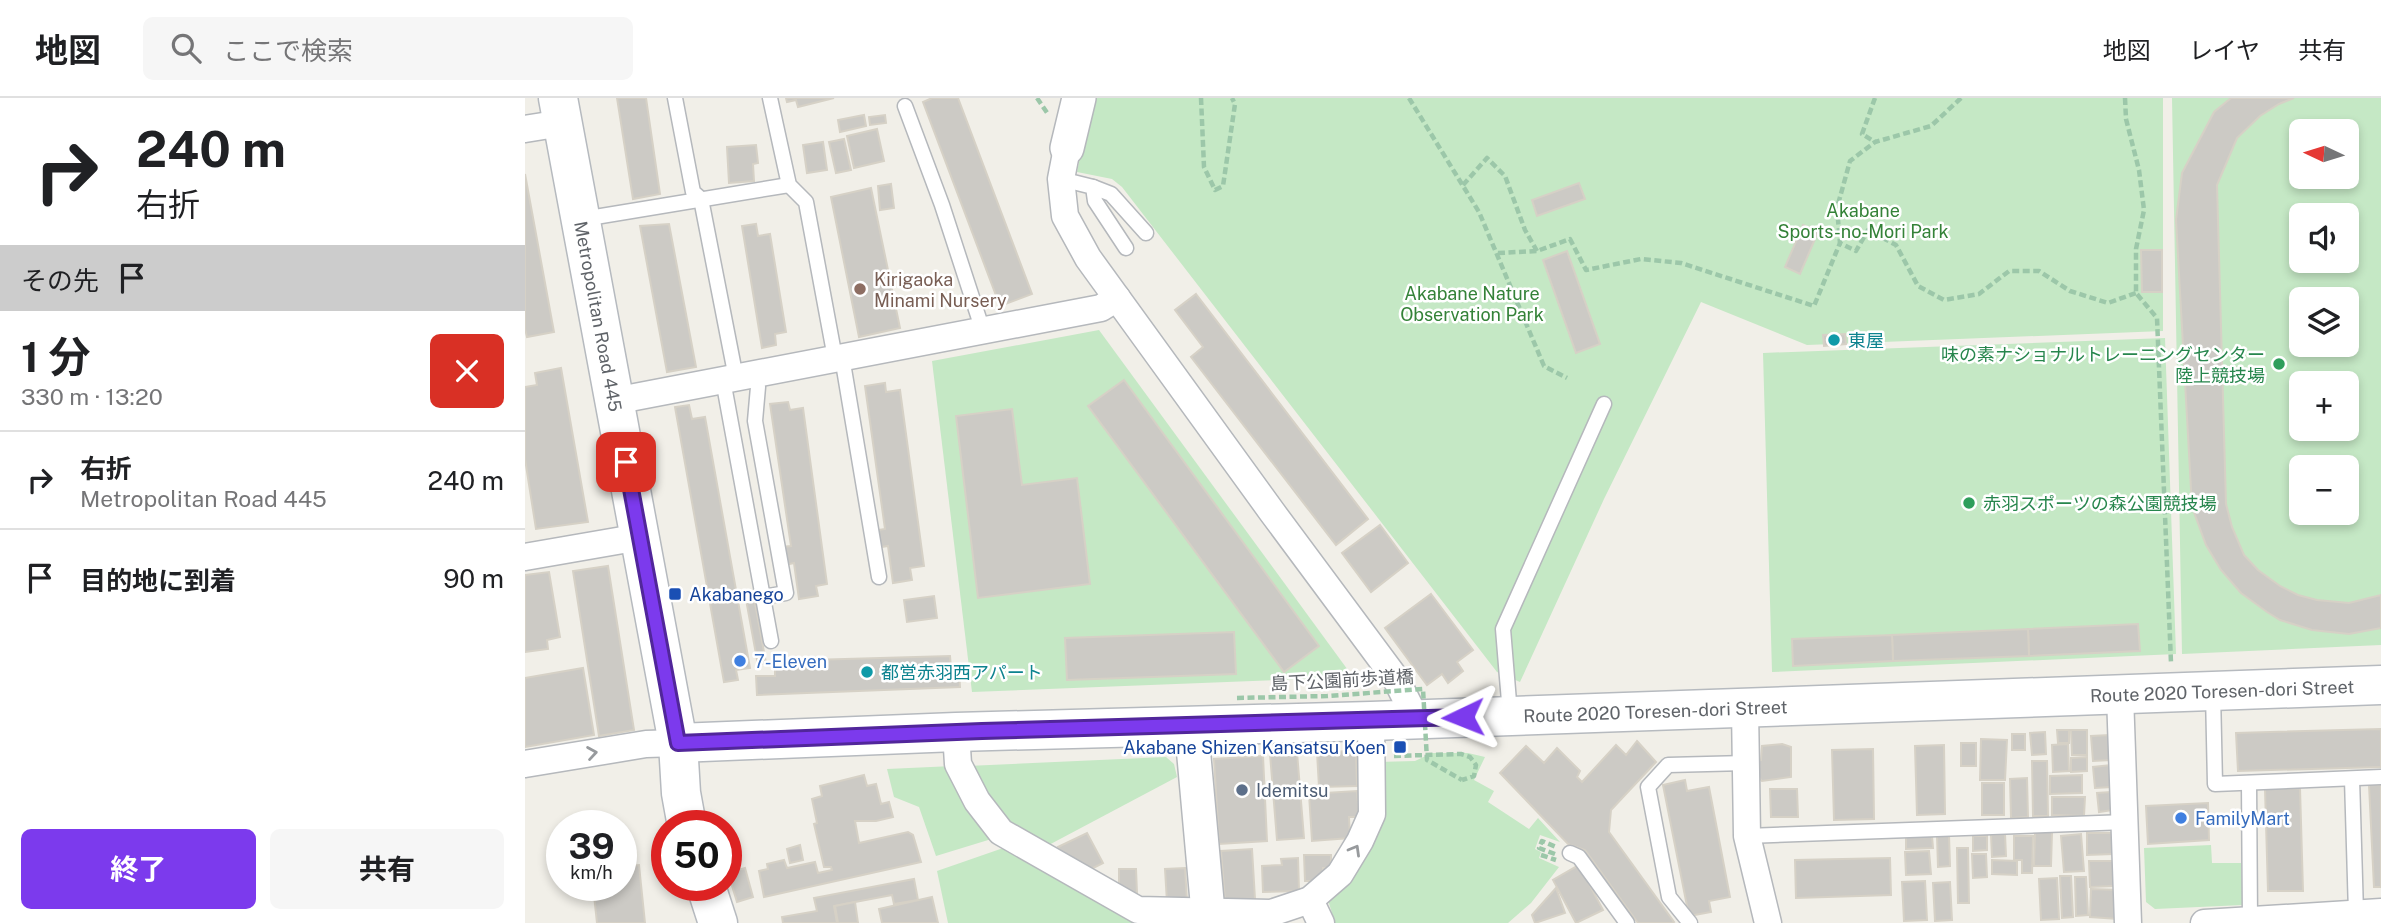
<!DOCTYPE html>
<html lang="ja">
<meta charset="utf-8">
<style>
:root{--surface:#fff;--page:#f6f6f6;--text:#202124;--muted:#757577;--line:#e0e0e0;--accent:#7c3aed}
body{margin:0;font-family:"Public Sans","Noto Sans JP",sans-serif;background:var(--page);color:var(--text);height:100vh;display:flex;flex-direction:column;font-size:26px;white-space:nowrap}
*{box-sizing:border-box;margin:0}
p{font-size:23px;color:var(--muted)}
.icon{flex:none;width:38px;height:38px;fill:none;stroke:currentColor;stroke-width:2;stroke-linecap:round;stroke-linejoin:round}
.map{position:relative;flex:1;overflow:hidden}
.sheet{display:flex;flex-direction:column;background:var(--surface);width:525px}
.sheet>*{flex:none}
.guide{background:#fff;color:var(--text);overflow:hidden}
.needle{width:46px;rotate:274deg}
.buttons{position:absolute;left:1764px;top:21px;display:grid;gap:14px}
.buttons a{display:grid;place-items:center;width:70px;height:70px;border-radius:10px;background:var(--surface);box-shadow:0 4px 10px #0003;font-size:35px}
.speed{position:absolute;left:21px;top:712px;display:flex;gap:14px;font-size:35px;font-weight:700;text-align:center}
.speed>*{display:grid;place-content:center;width:91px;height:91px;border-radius:50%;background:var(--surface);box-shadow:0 4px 10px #0003;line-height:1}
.speed small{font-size:18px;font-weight:400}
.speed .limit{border:10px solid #d22;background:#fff;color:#111}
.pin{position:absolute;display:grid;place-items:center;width:60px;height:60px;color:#fff;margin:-30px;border-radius:14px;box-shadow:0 4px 10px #0006}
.me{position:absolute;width:77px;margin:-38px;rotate:268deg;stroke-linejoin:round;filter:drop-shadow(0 0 5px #0008)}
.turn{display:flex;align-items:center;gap:24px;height:147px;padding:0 21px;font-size:32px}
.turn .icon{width:91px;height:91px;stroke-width:2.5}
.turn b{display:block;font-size:49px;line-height:60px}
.then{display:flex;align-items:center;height:66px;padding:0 21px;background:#0003;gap:14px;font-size:26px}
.round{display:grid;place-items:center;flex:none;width:74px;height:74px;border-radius:10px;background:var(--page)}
.headline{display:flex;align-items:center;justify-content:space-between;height:119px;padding:0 21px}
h1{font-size:42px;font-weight:700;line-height:52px}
.cta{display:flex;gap:14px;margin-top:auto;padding:14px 21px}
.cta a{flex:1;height:80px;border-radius:10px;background:var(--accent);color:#fff;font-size:28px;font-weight:700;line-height:80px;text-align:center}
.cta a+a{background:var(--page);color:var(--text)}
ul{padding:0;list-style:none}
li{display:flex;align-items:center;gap:21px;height:98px;padding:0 21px;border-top:2px solid var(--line)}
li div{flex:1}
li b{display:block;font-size:26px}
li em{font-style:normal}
header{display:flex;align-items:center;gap:42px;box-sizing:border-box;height:98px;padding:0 35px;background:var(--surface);border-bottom:2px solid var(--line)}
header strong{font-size:33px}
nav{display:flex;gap:38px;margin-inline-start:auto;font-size:24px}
.search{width:490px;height:63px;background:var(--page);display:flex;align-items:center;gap:18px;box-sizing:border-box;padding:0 24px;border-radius:10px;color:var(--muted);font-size:26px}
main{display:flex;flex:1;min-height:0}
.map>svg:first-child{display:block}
.green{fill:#c5e8c5;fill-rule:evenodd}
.building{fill:#cccac5;stroke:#d6d1c6;stroke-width:2}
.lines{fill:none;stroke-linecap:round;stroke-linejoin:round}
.service-casing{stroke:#b5b8bc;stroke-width:17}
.minor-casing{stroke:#b5b8bc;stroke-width:29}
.tertiary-casing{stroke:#b5b8bc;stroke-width:36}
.secondary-casing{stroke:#b6babf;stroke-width:41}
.path{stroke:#9cc7a9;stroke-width:4.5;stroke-dasharray:7 3.5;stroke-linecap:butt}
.service{stroke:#fff;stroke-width:14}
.minor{stroke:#fff;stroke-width:26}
.tertiary{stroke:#fff;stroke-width:33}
.secondary{stroke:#fff;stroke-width:38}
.path-bridge{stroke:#9cc7a9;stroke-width:4.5;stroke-dasharray:7 3.5;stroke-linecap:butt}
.oneway{stroke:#979a9d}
.route-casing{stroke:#51269a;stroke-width:18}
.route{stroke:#7c3aed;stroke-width:12}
.education-dot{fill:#8d6e63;stroke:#fff;stroke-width:2.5}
.culture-dot{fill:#0f9aa8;stroke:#fff;stroke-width:2.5}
.leisure-dot{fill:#2e9e5b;stroke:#fff;stroke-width:2.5}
.transit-dot{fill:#1a4fb4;stroke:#fff;stroke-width:2.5}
.shop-dot{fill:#3f7fe0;stroke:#fff;stroke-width:2.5}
.service-dot{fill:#5c6f8a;stroke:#fff;stroke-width:2.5}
.labels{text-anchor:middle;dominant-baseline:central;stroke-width:5;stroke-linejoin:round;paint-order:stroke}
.park-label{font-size:18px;fill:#348238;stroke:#fff}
.education-label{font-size:18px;fill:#785e54;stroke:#fff;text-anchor:start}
.street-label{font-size:18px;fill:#5f6368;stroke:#fff}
.culture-label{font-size:18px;fill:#0d838f;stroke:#fff;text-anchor:start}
.leisure-label{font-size:18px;fill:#27864d;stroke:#fff;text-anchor:end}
.transit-label{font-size:18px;fill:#164399;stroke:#fff;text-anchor:start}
.shop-label{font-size:18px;fill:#366cbe;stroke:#fff;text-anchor:start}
.service-label{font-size:18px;fill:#4e5e75;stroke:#fff;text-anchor:start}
</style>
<header>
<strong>地図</strong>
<div class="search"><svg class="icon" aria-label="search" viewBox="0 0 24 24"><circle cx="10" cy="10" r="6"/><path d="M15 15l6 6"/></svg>ここで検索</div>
<nav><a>地図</a><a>レイヤ</a><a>共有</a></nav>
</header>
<main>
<section class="sheet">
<div class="guide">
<div class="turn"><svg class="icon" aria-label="right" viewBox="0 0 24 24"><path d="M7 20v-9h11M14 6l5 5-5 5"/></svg><div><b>240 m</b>右折</div></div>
<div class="then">その先<svg class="icon" aria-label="arrive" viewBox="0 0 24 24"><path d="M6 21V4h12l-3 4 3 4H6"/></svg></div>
</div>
<div class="headline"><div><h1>1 分</h1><p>330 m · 13:20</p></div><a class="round" style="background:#d93025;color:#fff"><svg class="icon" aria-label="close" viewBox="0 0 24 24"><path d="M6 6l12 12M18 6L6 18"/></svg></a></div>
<ul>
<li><svg class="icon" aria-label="right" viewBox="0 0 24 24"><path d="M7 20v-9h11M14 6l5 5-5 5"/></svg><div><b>右折</b><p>Metropolitan Road 445</p></div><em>240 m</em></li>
<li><svg class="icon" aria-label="arrive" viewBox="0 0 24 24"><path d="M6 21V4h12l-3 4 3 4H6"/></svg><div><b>目的地に到着</b></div><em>90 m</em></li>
</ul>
<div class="cta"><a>終了</a><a>共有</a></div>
</section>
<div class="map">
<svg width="1856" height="825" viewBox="0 0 1856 825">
<rect width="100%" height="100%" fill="#f1efe8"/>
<g class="green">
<path d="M567,0H1638V233L1282,247L1176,204L1079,401L995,584L972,574L597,89L587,81L552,74Z"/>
<path d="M1647,0H1856V547L1657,556ZM1776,33H1822V79H1776ZM1776,117H1822V163H1776ZM1776,201H1822V247H1776ZM1776,285H1822V331H1776ZM1776,369H1822V415H1776Z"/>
<path d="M574,232L828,579L447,594L407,263Z"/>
<path d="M1640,240L1651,556L1247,574L1238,255Z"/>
<path d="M907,655H943L960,659L949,682L969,693L963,704L1004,731L1013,720L1035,744L1015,737L1010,751L1016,754L1014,760L1034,769L1006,805L983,825H810L803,802L852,664L890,663Z"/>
<path d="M641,659L649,666L652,679L520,749L482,730L442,668Z"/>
<path d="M428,668L473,739L411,758L394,709L369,699L362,671Z"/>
<path d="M1686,747L1687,765H1716L1718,807L1630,811L1621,804L1619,750Z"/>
<path d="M484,748L610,819L611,825H423L412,773Z"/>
</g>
<g class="building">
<path d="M92,0H121L135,96L108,101Z"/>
<path d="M261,0H309L273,9L271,2L262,4Z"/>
<path d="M407,0H433L507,196L475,208L398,4Z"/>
<path d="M1706,0H1769L1754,6L1735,18L1712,40L1692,87L1701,406L1707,429L1719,457L1733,472L1755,488L1773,497L1792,502L1824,505L1856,497V530L1824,536L1787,532L1755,522L1742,514L1716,495L1696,472L1681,447L1667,409L1651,122L1657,75L1689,14Z"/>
<path d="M339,17L341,28L315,34L313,22Z"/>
<path d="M360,17L361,25L345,27L344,19Z"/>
<path d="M352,31L359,63L329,70L322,38Z"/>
<path d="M319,41L326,72L311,75L304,44Z"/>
<path d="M298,44L302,72L282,75L278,47Z"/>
<path d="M231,47L233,65L228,66L229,83L204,85L202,49Z"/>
<path d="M0,76L29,234L2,239L0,231Z"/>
<path d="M1054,85L1060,101L1012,118L1007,102Z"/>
<path d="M366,86L369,110L355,112L353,88Z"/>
<path d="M346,90L375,230L334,239L306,99Z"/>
<path d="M144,126L171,269L142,274L115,128Z"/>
<path d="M231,126L233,138L245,136L261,234L250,236L251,247L237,250L217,128Z"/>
<path d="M1278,127L1293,134L1275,176L1260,169Z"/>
<path d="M1616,152H1637V194H1617Z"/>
<path d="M1042,153L1075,246L1051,255L1018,162Z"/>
<path d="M671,196L843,421L811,447L666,259L678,249L650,212Z"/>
<path d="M1320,236L1321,246L1299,248L1298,237Z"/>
<path d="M36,270L63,424L11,431L0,361V289L12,287L10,275Z"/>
<path d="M599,282L794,548L759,574L563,308Z"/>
<path d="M360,285L361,294L375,292L399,468L385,470L387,482L368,485L363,448L356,449L353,432L360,431L340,288Z"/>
<path d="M263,304L265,312L278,310L302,486L291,488L293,498L274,501L269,465L260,467L257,449L266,448L245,306Z"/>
<path d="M164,307L167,321L180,319L225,570L211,572L213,582L199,584L150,309Z"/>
<path d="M487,311L497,387L552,380L565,486L453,500L431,318Z"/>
<path d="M855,427L883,465L846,494L817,455Z"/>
<path d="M83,468L109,632L74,638L48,473Z"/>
<path d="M24,474L35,539L22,542L23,551L0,554V477Z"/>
<path d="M228,494L241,565L233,567L220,496Z"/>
<path d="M906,496L948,552L932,564L938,573L923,585L917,576L902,587L860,530Z"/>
<path d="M409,498L412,520L382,524L379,502Z"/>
<path d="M1613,526L1615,553L1504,558L1503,531Z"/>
<path d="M1503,531L1504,558L1368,563L1367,537Z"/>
<path d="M709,534L711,576L542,582L540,540Z"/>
<path d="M1367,537L1368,563L1268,568L1267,541Z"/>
<path d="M425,558L426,570H434L435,589L232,597L231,578H250V563Z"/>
<path d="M58,570L69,637L0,649V580Z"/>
<path d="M1856,631V669L1713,673L1711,635Z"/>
<path d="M1532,632H1544V645H1533Z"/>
<path d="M1546,632H1562V657H1547Z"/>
<path d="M1520,634L1521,656L1507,657L1505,635Z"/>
<rect x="1487" y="636" width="13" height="16"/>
<path d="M1585,637L1586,662L1568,663L1566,638Z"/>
<path d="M1456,641L1482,642L1480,682H1455Z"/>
<path d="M1112,643L1131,664L1086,712L1084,734L1149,824L1147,825H1113L1060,752L1043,746L975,675L1001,648L1019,665L1032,650L1055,673L1052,679L1057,684L1091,647L1101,657Z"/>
<rect x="1436" y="645" width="15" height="23"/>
<path d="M1257,646L1266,649V679L1237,683L1233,678V662H1236L1237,648Z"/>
<path d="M1543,646L1544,673L1528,674L1527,647Z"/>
<path d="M1419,647L1420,716L1392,717L1390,648Z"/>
<path d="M1348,651L1349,721L1309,722L1307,652Z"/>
<path d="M831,653L832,688L794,689L792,654Z"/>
<path d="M772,654L779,740L752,742L745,656Z"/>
<path d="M738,658L742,743L694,746L689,661Z"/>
<path d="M1562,659V673L1546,674V660Z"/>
<path d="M1507,663H1522L1523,718H1508Z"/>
<path d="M1586,667L1587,689L1570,690L1568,669Z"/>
<path d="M339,677L342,688L351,686L356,706L364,704L368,719L351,723H330L334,745L383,734L388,737L396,764L239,799L234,773L243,771L242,766L259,762L262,770L290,764L293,775L307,772L306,769H299L289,726L292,725L287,701L297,698L295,688Z"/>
<path d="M1557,677V695L1525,696V678Z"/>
<path d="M1502,680L1503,719L1486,720L1485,681Z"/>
<path d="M1160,682L1162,693L1184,689L1205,799L1184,803L1186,814L1164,818L1138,687Z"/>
<rect x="1457" y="685" width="22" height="32"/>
<path d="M1844,687H1856V789H1849Z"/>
<path d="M1775,690L1778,793H1743L1740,691Z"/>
<path d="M1245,691H1272L1273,719H1246Z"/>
<path d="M832,693L834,719H824L825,740L787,743L784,696Z"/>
<path d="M1586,694L1588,712L1574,714L1572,695Z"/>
<path d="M1527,699H1560L1559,718L1527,717Z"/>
<path d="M1683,705L1684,742L1623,746L1621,708Z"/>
<path d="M1510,734H1527L1526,768H1509Z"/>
<path d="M562,735L578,765L564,772L539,758L533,749Z"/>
<path d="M1562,735H1588V756L1562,757Z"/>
<path d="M1480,736L1481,758L1467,759L1466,737Z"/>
<path d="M1556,736L1559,773L1539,774L1536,738Z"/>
<path d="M1412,737H1424L1425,768L1413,769Z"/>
<path d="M1381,738H1407L1408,750L1381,751Z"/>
<path d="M1448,738H1462V752L1448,753Z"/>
<path d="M1489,738H1508L1507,775H1497V762H1489Z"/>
<path d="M275,747L278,762L265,765L262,751Z"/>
<path d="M1432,750H1443L1444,805H1433Z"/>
<path d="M727,751L730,801L700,803L696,753Z"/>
<path d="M1404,753L1406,776L1381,777L1380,754Z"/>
<path d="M1447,756H1461L1462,779L1448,780Z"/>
<path d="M779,757H806V770H798V783H780Z"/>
<path d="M773,760L774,793L738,794L737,768L757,767L756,761Z"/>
<path d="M1365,760L1366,797L1271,800L1270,762Z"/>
<path d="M1467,762L1492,763V777L1467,776Z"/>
<path d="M1564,763H1589V788L1565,789Z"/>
<path d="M114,767L120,825H72L68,788H96V769Z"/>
<path d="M1054,767L1078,812L1051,825L1028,782Z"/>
<path d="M220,770L228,799L212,804L203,775Z"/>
<path d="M660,770L662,803L642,804L640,771Z"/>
<path d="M594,771H611L612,795H594Z"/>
<path d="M1535,778H1546L1548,819L1537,820Z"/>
<path d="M1550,779H1561L1563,817L1551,818Z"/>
<path d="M1532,780L1534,821L1516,822L1514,781Z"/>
<path d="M389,781L393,802L369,806L367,797L309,808L312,825H258L257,819L292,813L289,800Z"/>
<path d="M1400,783L1402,822L1379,823L1377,784Z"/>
<path d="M1425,784L1427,822L1410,823L1408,785Z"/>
<path d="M1031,790L1040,815L1010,825L1007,817Z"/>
<path d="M1566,791L1595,792L1593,821L1565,819Z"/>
<path d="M407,799L413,825H357L354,811Z"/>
<path d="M330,804L333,825H313L310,808Z"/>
</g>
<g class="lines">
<defs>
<g id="service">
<path d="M150,0L168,94L176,101L211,280"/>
<path d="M245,0L264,87L281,104L310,260"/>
<path d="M380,8L417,107L458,233"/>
<path d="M536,81L568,89L570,103L601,150"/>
<path d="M568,89L586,96L621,135"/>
<path d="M58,121L264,87"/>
<path d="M317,259L354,479"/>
<path d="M230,276L233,289L230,323L261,495L238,499"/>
<path d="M198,282L246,543"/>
<path d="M1688,595L1690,686L1856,679"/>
<path d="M985,616L978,531L1079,306"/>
<path d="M1827,681L1831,815"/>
<path d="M1724,685L1725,822"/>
<path d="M1222,738L1601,724"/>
<path d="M1045,755L1054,759L1102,825"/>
<path d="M1165,825L1144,799L1123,689L1143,667L1221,665"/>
</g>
<g id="minor">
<path d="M0,31L37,25"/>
<path d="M542,50L536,81L540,118L563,160L747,414L871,581L891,621"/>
<path d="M89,303L576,210L592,200"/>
<path d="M0,459L115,439"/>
<path d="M1595,597L1603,825"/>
<path d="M1220,610L1222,738L1243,825"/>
<path d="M431,634L433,666L452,703L476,734L613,812L746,815L785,802L815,776L835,743L847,716L846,623"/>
<path d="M0,666L121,646L153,645"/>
<path d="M785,802L796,825"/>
<path d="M1679,825L1856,814"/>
</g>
<g id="tertiary">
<path d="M542,50L554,0"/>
<path d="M666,626L684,825"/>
</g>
<g id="secondary">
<path id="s1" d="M33,0L153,645L156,695L162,728"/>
<path id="s2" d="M153,645L431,634L846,623L1856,587"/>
<path d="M181,788L193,825"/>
</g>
</defs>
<use href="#service" class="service-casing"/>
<use href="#minor" class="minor-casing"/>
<use href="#tertiary" class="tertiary-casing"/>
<use href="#secondary" class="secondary-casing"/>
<g class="path">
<path d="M512,0L523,16"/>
<path d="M676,0L679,69L690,92L698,88L710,6L707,0"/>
<path d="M884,0L954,114L1019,268L1042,280"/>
<path d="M1350,0L1337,36L1350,44"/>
<path d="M1436,0L1406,28L1350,44L1325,63L1312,110L1315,145L1331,153L1343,132L1371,147L1393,188L1419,202L1454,196L1484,173H1514L1545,193L1583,205L1611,195"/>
<path d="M1600,0L1601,21L1614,72L1619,112L1611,151V195L1632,220L1646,565"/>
<path d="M938,87L962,60L980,78L1000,132L1012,153"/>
<path d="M973,155L1012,153L1045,141L1061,172L1116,161L1156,165L1289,208L1315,145"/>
<path d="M869,658L936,656L945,659L951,667L949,678L937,682"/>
<path d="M1030,756L1014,750L1017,743L1031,749"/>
<path d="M1016,757L1031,762"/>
</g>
<use href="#service" class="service"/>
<use href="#minor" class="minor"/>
<use href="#tertiary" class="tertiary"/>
<use href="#secondary" class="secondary"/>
<path class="path-bridge" d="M712,600L802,598L898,591L902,662L937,682"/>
</g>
<defs><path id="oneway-chevron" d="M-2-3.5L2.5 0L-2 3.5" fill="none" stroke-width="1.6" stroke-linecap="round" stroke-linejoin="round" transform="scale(1.75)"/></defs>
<g class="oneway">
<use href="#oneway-chevron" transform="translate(67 655) rotate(-9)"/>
<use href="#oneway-chevron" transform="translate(830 752) rotate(-60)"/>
</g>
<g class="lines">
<defs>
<path id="route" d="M101,364L153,645L457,633L938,619"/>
</defs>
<use href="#route" class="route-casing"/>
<use href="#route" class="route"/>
</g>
<circle class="education-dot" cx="335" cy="191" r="7"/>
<g class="culture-dot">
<circle cx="1309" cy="242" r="7"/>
<circle cx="342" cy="574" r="7"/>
</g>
<g class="leisure-dot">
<circle cx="1754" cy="266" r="7"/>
<circle cx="1444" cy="405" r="7"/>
</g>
<g class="transit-dot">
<rect x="143" y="489" width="14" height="14" rx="3.5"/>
<rect x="868" y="642" width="14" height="14" rx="3.5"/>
</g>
<g class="shop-dot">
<circle cx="215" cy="563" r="7"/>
<circle cx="1656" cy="720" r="7"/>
</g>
<circle class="service-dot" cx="717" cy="692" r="7"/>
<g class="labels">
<g class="park-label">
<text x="1338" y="112">Akabane<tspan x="1338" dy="21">Sports-no-Mori Park</tspan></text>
<text x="947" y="195">Akabane Nature<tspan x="947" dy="21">Observation Park</tspan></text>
</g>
<g class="education-label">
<text x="349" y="181">Kirigaoka<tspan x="349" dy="21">Minami Nursery</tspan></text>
</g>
<g class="street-label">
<text stroke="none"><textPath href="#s1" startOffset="222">Metropolitan Road 445</textPath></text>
<text transform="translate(817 582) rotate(-3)">島下公園前歩道橋</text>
<text stroke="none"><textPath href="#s2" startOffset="1545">Route 2020 Toresen-dori Street</textPath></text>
<text stroke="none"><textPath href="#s2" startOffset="978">Route 2020 Toresen-dori Street</textPath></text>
</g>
<g class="culture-label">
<text x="1323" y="242">東屋</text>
<text x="356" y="574">都営赤羽西アパート</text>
</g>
<g class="leisure-label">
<text x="1740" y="256">味の素ナショナルトレーニングセンター<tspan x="1740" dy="21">陸上競技場</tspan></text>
<text x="1458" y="405" text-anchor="start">赤羽スポーツの森公園競技場</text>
</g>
<g class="transit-label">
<text x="164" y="496">Akabanego</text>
<text x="861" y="649" text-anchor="end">Akabane Shizen Kansatsu Koen</text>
</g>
<g class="shop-label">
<text x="229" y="563">7-Eleven</text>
<text x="1670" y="720">FamilyMart</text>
</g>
<g class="service-label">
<text x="731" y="692">Idemitsu</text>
</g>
</g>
</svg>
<div class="buttons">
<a><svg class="needle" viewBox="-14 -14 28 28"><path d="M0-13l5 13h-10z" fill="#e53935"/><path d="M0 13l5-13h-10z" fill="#757577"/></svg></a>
<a><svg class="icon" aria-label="sound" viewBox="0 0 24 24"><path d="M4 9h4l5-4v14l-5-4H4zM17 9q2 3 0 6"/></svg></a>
<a><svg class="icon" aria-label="layers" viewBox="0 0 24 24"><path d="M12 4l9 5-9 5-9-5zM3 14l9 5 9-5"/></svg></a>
<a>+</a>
<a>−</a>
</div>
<div class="speed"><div>39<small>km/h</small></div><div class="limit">50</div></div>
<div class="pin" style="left:101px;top:364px;background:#d93025"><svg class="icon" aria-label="arrive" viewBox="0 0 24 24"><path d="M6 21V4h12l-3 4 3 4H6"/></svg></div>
<svg class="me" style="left:938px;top:619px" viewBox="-20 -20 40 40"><path d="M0-17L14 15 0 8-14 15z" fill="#7c3aed" stroke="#fff" stroke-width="4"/></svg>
</div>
</main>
